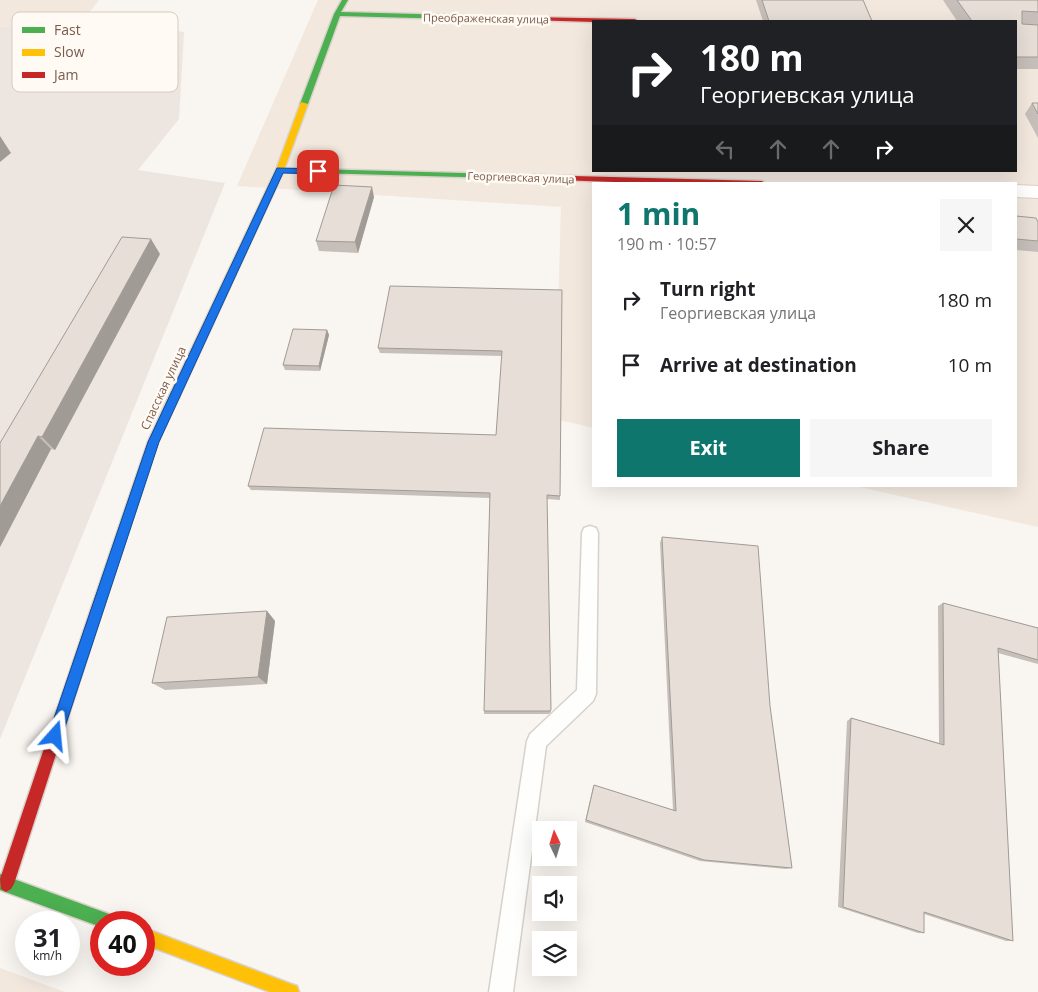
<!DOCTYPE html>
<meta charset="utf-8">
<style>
:root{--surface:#fff;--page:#f6f6f6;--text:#202124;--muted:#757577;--accent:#0f766e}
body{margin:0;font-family:"Open Sans",sans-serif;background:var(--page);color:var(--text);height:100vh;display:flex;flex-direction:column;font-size:19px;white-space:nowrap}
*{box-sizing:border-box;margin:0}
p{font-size:16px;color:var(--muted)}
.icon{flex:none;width:28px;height:28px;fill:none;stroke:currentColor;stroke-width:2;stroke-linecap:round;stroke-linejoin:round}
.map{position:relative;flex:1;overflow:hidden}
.sheet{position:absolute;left:592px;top:182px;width:425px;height:305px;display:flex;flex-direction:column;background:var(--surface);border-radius:0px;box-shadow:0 5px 20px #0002}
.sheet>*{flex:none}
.hud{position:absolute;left:592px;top:20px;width:425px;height:152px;border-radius:0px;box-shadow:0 5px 20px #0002;background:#202124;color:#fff;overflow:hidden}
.needle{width:32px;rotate:356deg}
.controls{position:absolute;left:532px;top:821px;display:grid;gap:10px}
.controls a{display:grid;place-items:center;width:45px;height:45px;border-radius:0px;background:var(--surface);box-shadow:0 5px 20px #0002;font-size:25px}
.speed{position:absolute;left:15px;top:911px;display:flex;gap:10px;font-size:25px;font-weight:700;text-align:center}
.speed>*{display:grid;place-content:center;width:65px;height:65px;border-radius:50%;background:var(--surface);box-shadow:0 5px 20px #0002;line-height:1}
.speed small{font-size:12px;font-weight:400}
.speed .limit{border:8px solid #d22;background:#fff;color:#111}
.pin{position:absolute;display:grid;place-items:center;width:42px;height:42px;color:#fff;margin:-21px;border-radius:10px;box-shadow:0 2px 8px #0006}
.me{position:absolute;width:55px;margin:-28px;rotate:18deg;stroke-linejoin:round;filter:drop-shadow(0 0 4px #0008)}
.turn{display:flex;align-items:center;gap:18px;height:105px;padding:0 25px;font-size:22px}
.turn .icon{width:65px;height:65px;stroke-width:2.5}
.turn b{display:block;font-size:35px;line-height:42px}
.lanes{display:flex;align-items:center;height:48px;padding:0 25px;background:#0003;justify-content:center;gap:25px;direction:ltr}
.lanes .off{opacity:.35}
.round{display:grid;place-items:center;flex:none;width:52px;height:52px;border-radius:0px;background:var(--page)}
.headline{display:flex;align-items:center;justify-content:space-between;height:85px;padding:0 25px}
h1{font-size:30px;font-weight:700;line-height:38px;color:var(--accent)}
.primary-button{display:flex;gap:10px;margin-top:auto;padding:10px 25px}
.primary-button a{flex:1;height:58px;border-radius:0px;background:var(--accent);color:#fff;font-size:20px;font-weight:700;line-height:58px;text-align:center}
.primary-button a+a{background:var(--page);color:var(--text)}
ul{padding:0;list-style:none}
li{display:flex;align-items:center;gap:15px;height:65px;padding:0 25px}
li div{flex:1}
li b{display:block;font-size:19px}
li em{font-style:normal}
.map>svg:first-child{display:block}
.residential{fill:#f2e8de;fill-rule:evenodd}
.industrial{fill:#ede5e0}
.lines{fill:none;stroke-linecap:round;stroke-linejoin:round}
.lane-casing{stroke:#d7d1cb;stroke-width:3}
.street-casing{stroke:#d7d1cb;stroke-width:2}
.fast-casing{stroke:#d9d2cb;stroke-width:3}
.slow-casing{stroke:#d9d2cb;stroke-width:3}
.jam-casing{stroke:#d9d2cb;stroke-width:3}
.lane{fill:#fefefd;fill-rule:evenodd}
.street{fill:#fefefd;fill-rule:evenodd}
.fast{fill:#4caf50;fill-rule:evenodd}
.slow{fill:#ffc107;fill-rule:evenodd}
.jam{fill:#c62828;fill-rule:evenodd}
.wall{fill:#c6bfb9}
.shaded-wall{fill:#a19b96}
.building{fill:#e6ded7;stroke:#a19b96}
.route{fill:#1a73e8;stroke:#114b97}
.labels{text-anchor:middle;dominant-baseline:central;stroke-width:5;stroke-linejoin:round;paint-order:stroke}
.far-street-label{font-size:11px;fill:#7a5c4d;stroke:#fffaf3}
.street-label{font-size:12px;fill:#7a5c4d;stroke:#fffaf3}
.key{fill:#fffaf3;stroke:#d7cbc1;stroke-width:1}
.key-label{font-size:14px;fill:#7a5c4d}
</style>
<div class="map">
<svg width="1038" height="992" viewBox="0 0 1038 992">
<rect width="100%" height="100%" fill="#f9f5f0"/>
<g class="residential">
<path d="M0,0H99L84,19L0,27Z"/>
<path d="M318,0H1038V527L855,486H1016V184H594V428L555,419L561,207L237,186ZM594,21H1016V171H594Z"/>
<path d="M0,968L65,992H0Z"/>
</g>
<path class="industrial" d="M84,19L184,32L179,119L138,170L225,183L0,739V27Z"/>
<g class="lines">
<defs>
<path id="lane" d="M590,526L596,528L598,533L596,694L593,701L546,746L513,992H489L527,741L530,734L577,690L582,533L584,528Z"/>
<path id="street" d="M1016,185L1038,186V198L1016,197Z"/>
<g id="fast">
<path d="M342,0H348L341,12L530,17L533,19L530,21L340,16L308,104L301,106L300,104L334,14Z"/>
<path d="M277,168L498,174L502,176L498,178L280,172H277Z"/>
<path d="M175,391L180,395L158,442L104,606L102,610L98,612L94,610L92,606L148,442L171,392Z"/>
<path d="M0,874L109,914L114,917L117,922H101V927L0,890Z"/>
</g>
<g id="slow">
<path d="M301,102L308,104L284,170L180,395L179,398H171L170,395L276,170Z"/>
<path d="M144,928L291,984L297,986L299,992H270L144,944Z"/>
</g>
<g id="jam">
<path d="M530,17L635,19L638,21L594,22L528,20V18Z"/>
<path d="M495,174L762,181L766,184H670L498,178L494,176Z"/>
<path d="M98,600L102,602L104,606L14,884L11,889L6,892L1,889L0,879L92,606L94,602Z"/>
</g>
</defs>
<use href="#lane" class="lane-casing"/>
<use href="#street" class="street-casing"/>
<use href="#fast" class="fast-casing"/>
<use href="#slow" class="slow-casing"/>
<use href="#jam" class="jam-casing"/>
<use href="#lane" class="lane"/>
<use href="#street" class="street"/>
<use href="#fast" class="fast"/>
<use href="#slow" class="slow"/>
<use href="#jam" class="jam"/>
</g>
<g class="wall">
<path d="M756,0H863L872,21H763Z"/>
<path d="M943,0H1038V69H1016V21H957Z"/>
<path d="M1032,103H1038V138L1025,114Z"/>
<path d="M374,197L358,253L319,251L316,241Z"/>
<path d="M1016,216L1038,222V252L1016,250Z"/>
<path d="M160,254L55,450L51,449L0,547V443Z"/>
<path d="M562,290L560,496V500L547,499L551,712L549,714H484L490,498L251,490L248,486L496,435L502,356L380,353L378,348Z"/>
<path d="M327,330L329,335L320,371L285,370L283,365Z"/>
<path d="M662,537L770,706L792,868L786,869L700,861L585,822L593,787L594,785L673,810L660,543Z"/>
<path d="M943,603L1038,628V664L998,653L1013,941H1006L924,914V933H918L838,907L847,721L851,718L939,743L938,606Z"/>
<path d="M267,611L275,621L267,684L165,690L152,683Z"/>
</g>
<g class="shaded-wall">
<path d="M0,136L11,153L0,162Z"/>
<path d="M372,187L374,197L358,253L355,242Z"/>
<path d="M151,239L160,254L55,450L42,437Z"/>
<path d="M327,330L329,335L320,371L319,366Z"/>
<path d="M38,436L51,449L0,547V506Z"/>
<path d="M267,611L275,621L267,684L258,677Z"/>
</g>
<g class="building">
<path d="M762,0H863L872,21H769Z"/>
<path d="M957,0H1038V12L1022,11V24L1038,25V57H1016V21H972Z"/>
<path d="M1032,103H1038V114Z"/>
<path d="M334,185L372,187L355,242L316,241Z"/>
<path d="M1016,216L1036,218L1038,222V241L1016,239Z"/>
<path d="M122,237L151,239L42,437L38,436L0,506V443Z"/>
<path d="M390,286L562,290L560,496L547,495L551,710L549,711H484L490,493L248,486L264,428L496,435L502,351L378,348Z"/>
<path d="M293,329L327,330L319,366L283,365Z"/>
<path d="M662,537L758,546L770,706L792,868L704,860L586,820L594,785L676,811Z"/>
<path d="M943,603L1038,628V660L998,648L1013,941L924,912V933L843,907L851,718L944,745Z"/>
<path d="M267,611L258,677L152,683L167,617Z"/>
</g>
<path class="route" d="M277,168L318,169L322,171L318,174L283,173L159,442L62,736L60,741L55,743L50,741L48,736L148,442Z"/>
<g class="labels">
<g class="far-street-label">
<text transform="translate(486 18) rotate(1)">Преображенская улица</text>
<text transform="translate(521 177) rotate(2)">Георгиевская улица</text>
</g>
<g class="street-label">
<text transform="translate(163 388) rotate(-65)">Спасская улица</text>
</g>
</g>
<rect x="12" y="12" width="166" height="80" rx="8" class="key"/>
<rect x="22" y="27" width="23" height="6" fill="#4caf50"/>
<rect x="22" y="49" width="23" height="7" fill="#ffc107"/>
<rect x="22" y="72" width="23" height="6" fill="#c62828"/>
<g class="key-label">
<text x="54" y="35">Fast</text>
<text x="54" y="57">Slow</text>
<text x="54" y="80">Jam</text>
</g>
</svg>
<div class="controls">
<a><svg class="needle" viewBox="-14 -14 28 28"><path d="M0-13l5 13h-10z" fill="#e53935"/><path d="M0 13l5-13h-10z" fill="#757577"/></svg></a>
<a><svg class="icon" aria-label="sound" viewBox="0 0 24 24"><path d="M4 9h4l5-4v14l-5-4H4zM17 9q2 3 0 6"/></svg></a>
<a><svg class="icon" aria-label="layers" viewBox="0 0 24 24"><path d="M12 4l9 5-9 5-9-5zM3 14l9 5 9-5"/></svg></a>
</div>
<div class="speed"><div>31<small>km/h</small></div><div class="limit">40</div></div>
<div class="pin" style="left:318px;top:171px;background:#d93025"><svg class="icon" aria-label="arrive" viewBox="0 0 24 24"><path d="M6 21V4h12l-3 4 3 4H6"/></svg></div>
<svg class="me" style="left:55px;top:736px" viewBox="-20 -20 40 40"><path d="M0-17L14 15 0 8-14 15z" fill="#1a73e8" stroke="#fff" stroke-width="4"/></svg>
<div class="hud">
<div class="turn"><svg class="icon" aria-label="right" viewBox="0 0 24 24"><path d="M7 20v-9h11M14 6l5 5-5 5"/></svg><div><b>180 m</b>Георгиевская улица</div></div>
<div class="lanes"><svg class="icon off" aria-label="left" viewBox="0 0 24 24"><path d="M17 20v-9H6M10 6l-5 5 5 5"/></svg><svg class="icon off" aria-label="ahead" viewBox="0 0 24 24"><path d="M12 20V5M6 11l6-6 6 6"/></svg><svg class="icon off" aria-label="ahead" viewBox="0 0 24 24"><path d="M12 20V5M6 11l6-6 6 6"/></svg><svg class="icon" aria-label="right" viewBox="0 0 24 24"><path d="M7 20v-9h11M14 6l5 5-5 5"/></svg></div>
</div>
<section class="sheet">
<div class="headline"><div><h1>1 min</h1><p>190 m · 10:57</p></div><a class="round"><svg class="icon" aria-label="close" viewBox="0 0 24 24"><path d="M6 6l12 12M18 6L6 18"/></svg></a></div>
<ul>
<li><svg class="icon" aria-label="right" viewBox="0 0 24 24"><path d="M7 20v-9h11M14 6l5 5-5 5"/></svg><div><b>Turn right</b><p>Георгиевская улица</p></div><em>180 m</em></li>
<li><svg class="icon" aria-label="arrive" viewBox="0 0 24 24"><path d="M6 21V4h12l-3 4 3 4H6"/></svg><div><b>Arrive at destination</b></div><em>10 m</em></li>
</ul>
<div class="primary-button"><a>Exit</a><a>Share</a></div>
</section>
</div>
